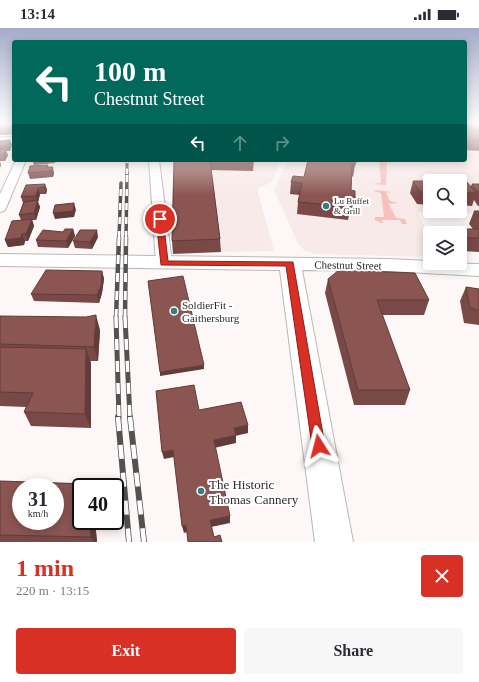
<!DOCTYPE html>
<meta charset="utf-8">
<style>
:root{--surface:#fff;--page:#f7f7f7;--text:#2b2b33;--muted:#7c7c81;--accent:#d93025}
body{margin:0;font-family:"Times New Roman",serif;background:var(--page);color:var(--text);height:100vh;display:flex;flex-direction:column;font-size:15px;white-space:nowrap}
*{box-sizing:border-box;margin:0}
p{font-size:13px;color:var(--muted)}
.icon{flex:none;width:22px;height:22px;fill:none;stroke:currentColor;stroke-width:2;stroke-linecap:round;stroke-linejoin:round}
.map{position:relative;height:514px;overflow:hidden}
.drawer{display:flex;flex-direction:column;background:var(--surface);flex:1}
.drawer>*{flex:none}
.guide{position:absolute;left:12px;top:12px;width:455px;height:122px;border-radius:4px;box-shadow:0 2px 10px #0003;background:#00695c;color:#fff;overflow:hidden}
.controls{position:absolute;left:423px;top:146px;display:grid;gap:8px}
.controls a{display:grid;place-items:center;width:44px;height:44px;border-radius:4px;background:var(--surface);box-shadow:0 2px 10px #0003;font-size:20px}
.speed{position:absolute;left:12px;top:450px;display:flex;gap:8px;font-size:20px;font-weight:700;text-align:center}
.speed>*{display:grid;place-content:center;width:52px;height:52px;border-radius:50%;background:var(--surface);box-shadow:0 2px 10px #0003;line-height:1}
.speed small{font-size:10px;font-weight:400}
.speed .limit{border:2px solid #111;border-radius:6px;background:#fff;color:#111}
.pin{position:absolute;display:grid;place-items:center;width:34px;height:34px;color:#fff;margin:-17px;border:2px solid #fff;border-radius:50%;box-shadow:0 1px 4px #0007}
.me{position:absolute;width:44px;margin:-22px;rotate:351deg;stroke-linejoin:round;filter:drop-shadow(0 0 3px #0008)}
.turn{display:flex;align-items:center;gap:14px;height:84px;padding:0 16px;font-size:18px}
.turn .icon{width:52px;height:52px;stroke-width:2.5}
.turn b{display:block;font-size:28px;line-height:34px}
.lanes{display:flex;align-items:center;height:38px;padding:0 16px;background:#0003;justify-content:center;gap:20px;direction:ltr}
.lanes .off{opacity:.35}
.round{display:grid;place-items:center;flex:none;width:42px;height:42px;border-radius:4px;background:var(--page)}
.overview{display:flex;align-items:center;justify-content:space-between;height:68px;padding:0 16px}
h1{font-size:24px;font-weight:700;line-height:30px;color:var(--accent)}
.action{display:flex;gap:8px;margin-top:auto;padding:8px 16px}
.action a{flex:1;height:46px;border-radius:4px;background:var(--accent);color:#fff;font-size:16px;font-weight:700;line-height:46px;text-align:center}
.action a+a{background:var(--page);color:var(--text)}
.status{display:flex;justify-content:space-between;align-items:center;height:28px;padding:0 20px;background:var(--surface);direction:ltr}
.status svg{height:11px;fill:currentColor}
.map>svg:first-child{display:block}
.built{fill:#f8eae8;fill-rule:evenodd}
.green{fill:#f7c0bc}
.lines{fill:none;stroke-linecap:round;stroke-linejoin:round}
.street-casing{stroke:#bcb7b6;stroke-width:2}
.secondary-casing{stroke:#bcb7b6;stroke-width:2}
.street{fill:#fff;fill-rule:evenodd}
.secondary{fill:#fff;fill-rule:evenodd}
.rail-far4-casing{stroke:#545151;stroke-width:3}
.rail-far3-casing{stroke:#545151;stroke-width:3.5}
.rail-far2-casing{stroke:#545151;stroke-width:4.5}
.rail-far1-casing{stroke:#545151;stroke-width:5}
.rail-casing{stroke:#545151;stroke-width:6}
.rail-far4{stroke:#fff;stroke-width:2;stroke-dasharray:5.5;stroke-linecap:butt}
.rail-far3{stroke:#fff;stroke-width:2.5;stroke-dasharray:7;stroke-linecap:butt}
.rail-far2{stroke:#fff;stroke-width:3;stroke-dasharray:9;stroke-linecap:butt}
.rail-far1{stroke:#fff;stroke-width:3.5;stroke-dasharray:11;stroke-linecap:butt}
.rail{stroke:#fff;stroke-width:4.5;stroke-dasharray:14;stroke-linecap:butt}
.wall{fill:#784947}
.shaded-wall{fill:#613c39}
.building{fill:#8b5552;stroke:#613c39;fill-rule:evenodd}
.route{fill:#d93025;stroke:#8d1f18}
.poi-dot{fill:#347d83;stroke:#fff;stroke-width:1.5}
.labels{text-anchor:middle;dominant-baseline:central;stroke-width:4;stroke-linejoin:round;paint-order:stroke}
.far-poi-label{font-size:9px;fill:#2e2c2c;stroke:#fff;text-anchor:start}
.street-label{font-size:11px;fill:#2e2c2c;stroke:#fff}
.poi-label{font-size:11px;fill:#2e2c2c;stroke:#fff;text-anchor:start}
.near-poi-label{font-size:13px;fill:#2e2c2c;stroke:#fff;text-anchor:start}
</style>
<div class="status"><b>13:14</b><svg viewBox="0 0 49 12"><path d="M0 12V9h3v3zM5 12V6h3v6zM10 12V3h3v9zM15 12V0h3v12zM26 1h20v11H26zM47 4h2v5h-2z"/></svg></div>
<div class="map">
<svg width="479" height="514" viewBox="0 0 479 514">
<rect width="100%" height="100%" fill="#fdf7f7"/>
<g class="built">
<path d="M465,110L479,112V185L417,184L430,209V229L315,226L304,222L298,215L274,162L288,132H465ZM430,153H460V183H430Z"/>
<path d="M254,134L280,135L272,154L257,161L274,223L221,224L210,142L253,143Z"/>
</g>
<g class="green">
<path d="M379,132H387L386,157L373,156L381,155Z"/>
<path d="M376,162L392,164L386,165L390,173L398,175L389,176L396,190L405,191L407,196H402L400,192H382L383,195H381L375,192V189H384L381,165L374,163Z"/>
</g>
<g class="lines">
<defs>
<g id="street">
<rect x="0" y="109" width="14" height="6"/>
<path d="M16,132H26L6,180L4,183L0,184V166Z"/>
<path d="M149,132H159L172,235L169,238L164,240L159,238L156,235Z"/>
</g>
<path id="secondary" d="M0,226L389,231L430,233V235L479,236V248L389,243L302,242L353,514H315L280,242L0,238Z"/>
</defs>
<use href="#street" class="street-casing"/>
<use href="#secondary" class="secondary-casing"/>
<use href="#street" class="street"/>
<use href="#secondary" class="secondary"/>
<defs>
<path id="rail-far4" d="M127,146V132"/>
<g id="rail-far3">
<path d="M119,210L121,155"/>
<path d="M126,210L127,145"/>
</g>
<g id="rail-far2">
<path d="M116,290L119,209"/>
<path d="M125,290L126,209"/>
</g>
<g id="rail-far1">
<path d="M116,289L119,390"/>
<path d="M125,289L130,390"/>
</g>
<g id="rail">
<path d="M118,389L129,514"/>
<path d="M130,389L144,514"/>
</g>
</defs>
<use href="#rail-far4" class="rail-far4-casing"/>
<use href="#rail-far3" class="rail-far3-casing"/>
<use href="#rail-far2" class="rail-far2-casing"/>
<use href="#rail-far1" class="rail-far1-casing"/>
<use href="#rail" class="rail-casing"/>
<use href="#rail-far4" class="rail-far4"/>
<use href="#rail-far3" class="rail-far3"/>
<use href="#rail-far2" class="rail-far2"/>
<use href="#rail-far1" class="rail-far1"/>
<use href="#rail" class="rail"/>
</g>
<g class="wall">
<path d="M0,95H14V106L0,107Z"/>
<path d="M465,95L479,96V123L465,122Z"/>
<path d="M10,112L12,117L10,123H6L8,127L5,133H0L1,137L0,140V113Z"/>
<path d="M32,132H56L55,135L34,137Z"/>
<path d="M174,132H254L253,143L211,142L220,211L221,224L173,226L172,213Z"/>
<path d="M308,132L355,137L353,149L352,148L351,162L355,170L352,182H350L348,192L297,186L298,174L300,167L290,166L291,154L304,149Z"/>
<path d="M48,139L54,145L53,149L30,151L28,145Z"/>
<path d="M413,153H430V177L417,176L410,165Z"/>
<path d="M460,154L471,158L472,156H479V178H478L474,172L472,178L460,177Z"/>
<path d="M45,156L47,162L46,166H40L38,174L40,179L36,192H32L34,198L28,213H25L24,217L8,219L5,212L21,192L19,187L23,175L21,169Z"/>
<path d="M474,183H479V224L462,223L460,220V205L461,201H473L469,196Z"/>
<path d="M73,201L75,208L68,220L38,219L36,212Z"/>
<path d="M98,209L92,221L75,220L73,213Z"/>
<path d="M102,243L104,251L102,265L99,275L34,273L31,266Z"/>
<path d="M328,251L429,272L424,287H382L410,362L405,377H354L325,265Z"/>
<path d="M466,259L479,261V297L464,295L460,273Z"/>
<path d="M0,288L100,302L98,333H90L91,335V400L31,398L24,384L26,379L0,378Z"/>
<path d="M0,453L88,456L89,459H81V493H95L97,514H0Z"/>
</g>
<g class="shaded-wall">
<path d="M14,100V106L0,107V101Z"/>
<path d="M10,112L12,117L10,123H6L8,127L5,133L3,127L0,124V118Z"/>
<path d="M53,139L54,145L53,149L51,143Z"/>
<path d="M45,156L47,162L46,166L44,159Z"/>
<path d="M38,160L40,166L38,174L40,179L36,192L34,185L37,173L36,168Z"/>
<path d="M74,175L76,182L74,189L55,191L53,185Z"/>
<path d="M32,191L34,198L28,213L26,206Z"/>
<path d="M73,201L75,208L68,220L66,213Z"/>
<path d="M97,202L98,209L92,221L90,214Z"/>
<path d="M22,206L25,213L24,217L8,219L5,212Z"/>
<path d="M102,243L104,251L102,265L99,275L97,267Z"/>
<path d="M96,287L100,302L98,333L94,319Z"/>
<path d="M86,321L91,335V400L85,386Z"/>
<path d="M204,337V341L160,348V344Z"/>
<path d="M248,397V405L235,408L234,400Z"/>
<path d="M236,407V415L214,420V412Z"/>
<path d="M173,422L174,429L164,431L162,424Z"/>
<path d="M230,488V495L211,499L210,492Z"/>
<path d="M90,493H95L97,514H94L91,509Z"/>
<path d="M186,497L187,504L184,505L182,498Z"/>
</g>
<g class="building">
<path d="M465,95L479,96V102L465,100Z"/>
<path d="M14,96V100L0,101V99L1,97Z"/>
<path d="M465,103L479,104V112L465,111Z"/>
<path d="M10,112L8,117L0,118V113Z"/>
<path d="M6,121L3,127H0V122Z"/>
<path d="M174,132H210L220,211L172,213Z"/>
<path d="M308,132H356L355,137H352L351,162L355,163V170L351,169L350,179L298,174L302,155L291,154L293,148L304,149Z"/>
<path d="M48,137L47,139H53L51,143L28,145L30,138Z"/>
<path d="M413,153H430V164H420Z"/>
<path d="M460,154H467L476,165H460Z"/>
<path d="M45,156L44,159L38,160L36,168L21,169L26,157Z"/>
<path d="M472,156H479V165Z"/>
<path d="M38,172L34,185L19,187L24,174Z"/>
<path d="M74,175L73,183L53,185L55,177Z"/>
<path d="M474,183H479V189Z"/>
<path d="M32,191L26,206H22L21,210L5,212L12,193Z"/>
<path d="M65,201H73L66,213L36,212L43,202L63,204Z"/>
<path d="M461,201H479V210H467Z"/>
<path d="M80,202H97L90,214L73,213Z"/>
<path d="M46,242L102,243L101,258L97,267L31,266Z"/>
<path d="M339,242L415,245L429,272H377L410,362H358L328,251Z"/>
<path d="M183,248L204,337L160,344L148,253Z"/>
<path d="M466,259L479,261V282L470,280Z"/>
<path d="M96,287L94,319L0,316V288L86,289Z"/>
<path d="M0,319L86,321L85,386L24,384L33,365L0,364Z"/>
<path d="M194,357L199,382L241,374L248,397L234,400L236,407L214,412L230,488L210,492L214,509L220,507L222,514H188L186,497L182,498L173,422L162,424L156,363Z"/>
<path d="M0,453L88,456V459H81V493H90L91,509L0,507ZM21,459H55V493H21Z"/>
</g>
<linearGradient id="sky" x2="0" y2="1"><stop stop-color="#a3acca"/><stop offset="0.57" stop-color="#fefbfb"/><stop offset="1" stop-color="#fefbfb" stop-opacity="0"/></linearGradient>
<rect width="479" height="167" fill="url(#sky)"/>
<path class="route" d="M157,189H160L163,191L168,233L293,234L325,418L323,423L319,424L314,423L312,418L286,238L161,237L156,191Z"/>
<g class="poi-dot">
<circle cx="326" cy="178" r="4"/>
<circle cx="174" cy="283" r="4"/>
<circle cx="201" cy="463" r="4"/>
</g>
<g class="labels">
<g class="far-poi-label">
<text x="334" y="173">Lu Buffet<tspan x="334" dy="10">&amp; Grill</tspan></text>
</g>
<g class="street-label">
<text transform="translate(348 237) rotate(1)">Chestnut Street</text>
</g>
<g class="poi-label">
<text x="182" y="277">SoldierFit -<tspan x="182" dy="13">Gaithersburg</tspan></text>
</g>
<g class="near-poi-label">
<text x="209" y="456">The Historic<tspan x="209" dy="15">Thomas Cannery</tspan></text>
</g>
</g>
</svg>
<div class="controls">
<a><svg class="icon" aria-label="search" viewBox="0 0 24 24"><circle cx="10" cy="10" r="6"/><path d="M15 15l6 6"/></svg></a>
<a><svg class="icon" aria-label="layers" viewBox="0 0 24 24"><path d="M12 4l9 5-9 5-9-5zM3 14l9 5 9-5"/></svg></a>
</div>
<div class="speed"><div>31<small>km/h</small></div><div class="limit">40</div></div>
<div class="pin" style="left:160px;top:191px;background:#d93025"><svg class="icon" aria-label="arrive" viewBox="0 0 24 24"><path d="M6 21V4h12l-3 4 3 4H6"/></svg></div>
<svg class="me" style="left:319px;top:418px" viewBox="-20 -20 40 40"><path d="M0-17L14 15 0 8-14 15z" fill="#d93025" stroke="#fff" stroke-width="4"/></svg>
<div class="guide">
<div class="turn"><svg class="icon" aria-label="left" viewBox="0 0 24 24"><path d="M17 20v-9H6M10 6l-5 5 5 5"/></svg><div><b>100 m</b>Chestnut Street</div></div>
<div class="lanes"><svg class="icon" aria-label="left" viewBox="0 0 24 24"><path d="M17 20v-9H6M10 6l-5 5 5 5"/></svg><svg class="icon off" aria-label="ahead" viewBox="0 0 24 24"><path d="M12 20V5M6 11l6-6 6 6"/></svg><svg class="icon off" aria-label="right" viewBox="0 0 24 24"><path d="M7 20v-9h11M14 6l5 5-5 5"/></svg></div>
</div>
</div>
<section class="drawer">
<div class="overview"><div><h1>1 min</h1><p>220 m · 13:15</p></div><a class="round" style="background:#d93025;color:#fff"><svg class="icon" aria-label="close" viewBox="0 0 24 24"><path d="M6 6l12 12M18 6L6 18"/></svg></a></div>
<div class="action"><a>Exit</a><a>Share</a></div>
</section>
